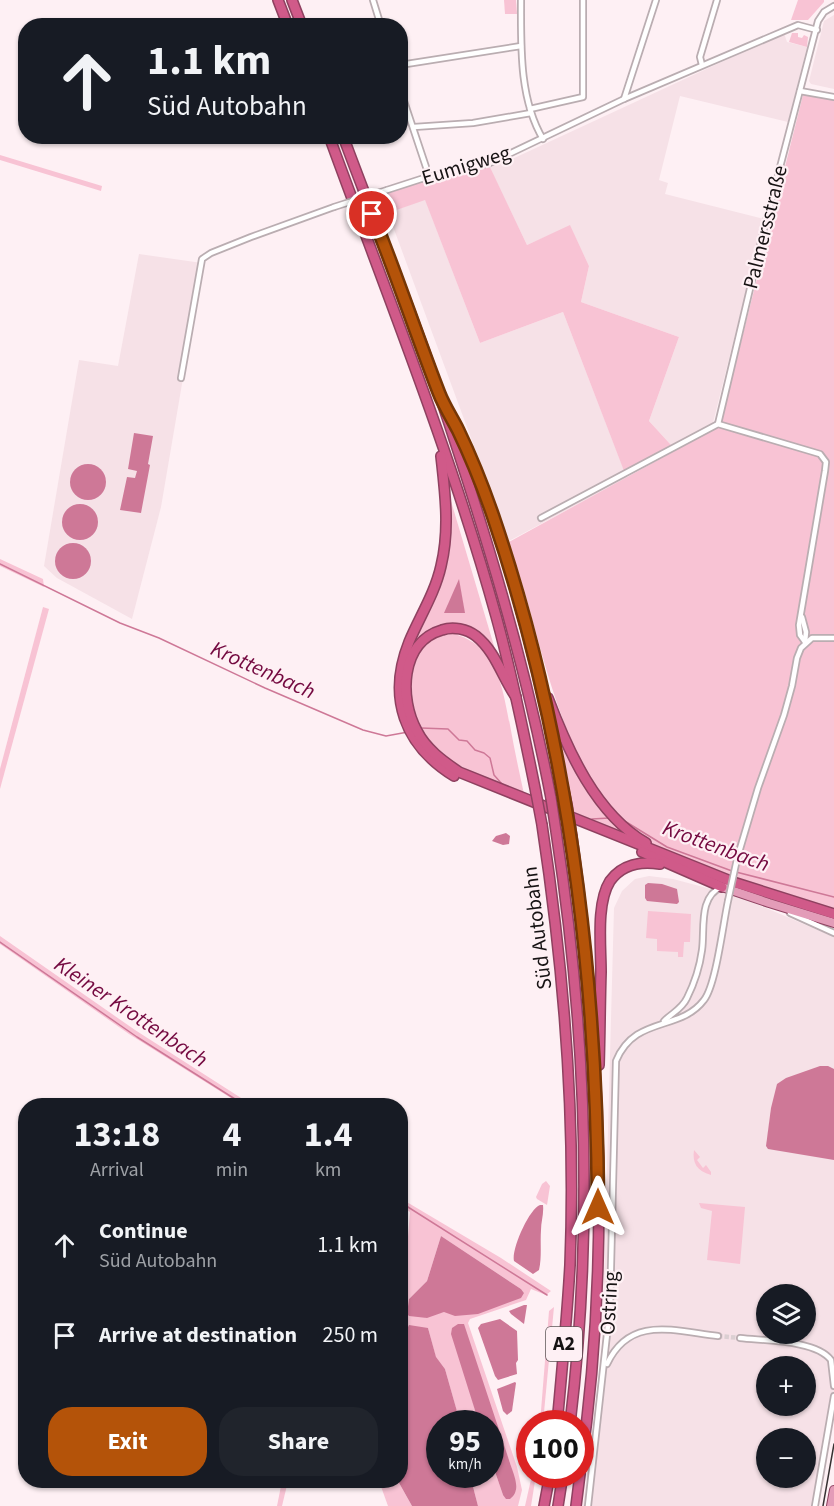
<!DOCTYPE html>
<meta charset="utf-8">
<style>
:root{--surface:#171b24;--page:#20242c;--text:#f1f3f6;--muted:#9ea1a6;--accent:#b45309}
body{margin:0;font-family:"Source Sans 3",sans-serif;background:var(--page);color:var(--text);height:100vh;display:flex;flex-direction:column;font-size:22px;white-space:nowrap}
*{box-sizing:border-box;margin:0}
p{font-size:20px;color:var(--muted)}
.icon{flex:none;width:33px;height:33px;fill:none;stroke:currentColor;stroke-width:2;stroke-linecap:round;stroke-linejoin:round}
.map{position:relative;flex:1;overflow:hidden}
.side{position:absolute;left:18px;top:1098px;width:390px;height:390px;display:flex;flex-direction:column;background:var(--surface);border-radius:24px;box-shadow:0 2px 4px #0004}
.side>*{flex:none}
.guide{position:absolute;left:18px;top:18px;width:390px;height:126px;border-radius:24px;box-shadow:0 2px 4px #0004;background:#171b24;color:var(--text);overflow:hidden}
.tools{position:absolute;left:756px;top:1284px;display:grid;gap:12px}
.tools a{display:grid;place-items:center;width:60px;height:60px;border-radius:50%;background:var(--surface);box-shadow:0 2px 4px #0004;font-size:30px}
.speed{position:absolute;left:426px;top:1410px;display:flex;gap:12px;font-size:30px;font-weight:700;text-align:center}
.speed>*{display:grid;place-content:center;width:78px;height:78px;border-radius:50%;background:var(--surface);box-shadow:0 2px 4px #0004;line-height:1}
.speed small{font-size:15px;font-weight:400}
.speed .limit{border:9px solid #d22;background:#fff;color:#111}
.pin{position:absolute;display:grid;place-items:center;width:51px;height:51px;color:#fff;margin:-26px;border:3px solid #fff;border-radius:50%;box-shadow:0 2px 6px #0007}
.me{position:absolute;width:66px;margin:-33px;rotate:0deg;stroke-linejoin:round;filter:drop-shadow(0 0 4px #0008)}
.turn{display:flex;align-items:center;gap:21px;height:126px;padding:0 30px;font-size:27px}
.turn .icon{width:78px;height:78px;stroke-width:2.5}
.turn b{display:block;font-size:42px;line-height:51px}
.eta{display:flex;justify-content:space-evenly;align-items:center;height:102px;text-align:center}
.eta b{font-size:36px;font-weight:700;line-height:42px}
.primary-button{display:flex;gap:12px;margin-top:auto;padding:12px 30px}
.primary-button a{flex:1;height:69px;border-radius:24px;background:var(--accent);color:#fff;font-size:24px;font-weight:700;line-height:69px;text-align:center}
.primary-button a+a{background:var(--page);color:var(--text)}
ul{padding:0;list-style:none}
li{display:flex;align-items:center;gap:18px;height:90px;padding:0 30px}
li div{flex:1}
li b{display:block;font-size:22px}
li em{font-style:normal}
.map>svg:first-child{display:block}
.built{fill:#f6e1e7;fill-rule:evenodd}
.green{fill:#f8c3d4;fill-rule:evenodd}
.water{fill:#ce7897}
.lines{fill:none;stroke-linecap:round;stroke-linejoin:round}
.stream{stroke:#ce7897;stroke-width:1.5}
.minor-tunnel{stroke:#dbcfd2;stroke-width:4.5;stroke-dasharray:4.5 2;stroke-linecap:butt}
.minor-casing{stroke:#baadb1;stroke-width:8}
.primary-casing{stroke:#8f4160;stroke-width:10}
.motorway-casing{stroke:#8f4160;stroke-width:12}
.minor{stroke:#fff;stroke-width:4.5}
.primary{stroke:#e39cb8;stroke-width:8}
.motorway{stroke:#d05a89;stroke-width:9}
.tram{stroke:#373233;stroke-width:1.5}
.minor-bridge-casing{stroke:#baadb1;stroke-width:8;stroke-linecap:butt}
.motorway-bridge-casing{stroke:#8f4160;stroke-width:12;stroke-linecap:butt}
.minor-bridge{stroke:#fff;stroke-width:4.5}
.motorway-bridge{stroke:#d05a89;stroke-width:9}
.route-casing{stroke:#753606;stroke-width:15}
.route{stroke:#b45309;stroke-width:10}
.labels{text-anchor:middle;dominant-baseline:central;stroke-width:4.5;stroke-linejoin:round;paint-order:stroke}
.shield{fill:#fef0f4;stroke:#5c5556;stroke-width:1.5}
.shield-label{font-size:20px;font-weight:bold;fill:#161213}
.street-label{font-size:21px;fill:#161213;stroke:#fef0f4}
.water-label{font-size:22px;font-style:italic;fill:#740940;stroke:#fef0f4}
</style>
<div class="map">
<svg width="834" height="1506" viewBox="0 0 834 1506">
<rect width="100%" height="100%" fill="#fef0f4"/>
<g class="built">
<path d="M834,15V89L811,84L809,81L824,21Z"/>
<path d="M784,33L787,42L807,47L788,122L680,96L659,180L668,183L665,194L764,219L713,423L671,445L649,421L679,337L581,302L589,266L570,226L527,245L489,166L510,160Z"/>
<path d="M425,199L480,343L563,312L627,478L509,541L388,213Z"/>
<path d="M139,254L202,263L181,364V377L183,378L161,507L132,619L57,578L44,566L79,360L118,366Z"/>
<path d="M649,876L673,879L726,893L725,900L731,902L733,894L834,937V1414L817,1506H583L602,1352L614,908L622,891L635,879ZM766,1294H806V1334H766ZM766,1366H806V1406H766ZM766,1438H806V1478H766Z"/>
</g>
<g class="green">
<path d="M504,0H516L517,14H505Z"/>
<path d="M798,0H824V2L808,20H791Z"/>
<path d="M792,33H798V37L802,38L804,35L808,37L807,47L789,42Z"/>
<path d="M803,95L834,100V910C795,898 756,886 718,872C689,861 656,850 632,830C575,783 549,681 530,611C524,588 516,565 509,542L720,426Z"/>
<path d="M0,155L102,186L101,191L0,160Z"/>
<path d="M489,165L527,245L570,225L589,266L581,302L679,337L649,421L671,445L624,471L563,312L480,343L425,200L388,213L381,195L443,174Z"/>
<path d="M448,491L497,656L489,643L473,631L436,629L421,637L407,657L437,588Z"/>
<path d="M0,559L43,579L44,587L0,566Z"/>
<path d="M43,607L49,609L0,789V769Z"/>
<path d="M447,632C497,643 501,681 510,725C514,748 519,771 524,794C494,781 444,764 424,738C413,723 410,697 412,680C415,652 422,643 447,632Z"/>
<path d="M554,722L575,766L632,838L573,815L568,779Z"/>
<path d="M648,911L691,914L690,942H684L683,957H678V952L657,951V939L646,938Z"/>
<path d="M0,936L135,1030L252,1105H242L129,1034L0,944Z"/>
<path d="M694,1150L700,1157L697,1160L703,1168L706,1165L711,1172V1175C697,1171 692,1163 694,1150Z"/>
<path d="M546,1181L550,1186L547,1205L537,1199L536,1197L542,1184Z"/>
<path d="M400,1198L501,1258L551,1291L546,1295L531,1289L526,1300L470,1319L468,1323L517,1467L522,1490L518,1506H478L470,1475L490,1474L491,1460L503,1495L516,1491L511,1466L494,1418L470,1392L479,1423H460L445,1369L436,1358L428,1328L407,1329L401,1414L400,1311H402L410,1212L401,1206ZM441,1236L521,1289L524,1293L431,1315L426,1318L409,1299L427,1281Z"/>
<path d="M699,1203L745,1207L740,1264L707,1260L712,1211L701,1208Z"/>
<path d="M554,1307L543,1423H540L549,1311Z"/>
<path d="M532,1475H536L531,1506H525Z"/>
<path d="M282,1481H288L282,1506H277Z"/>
<path d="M379,1481H398L412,1506H388Z"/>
</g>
<g class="water">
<path d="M134,433L153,436L148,464L150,465L141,513L120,510L127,477L135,478L137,471L128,469Z"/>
<circle cx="88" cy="482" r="18"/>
<circle cx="80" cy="522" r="18"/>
<circle cx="73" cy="561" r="18"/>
<path d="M459,579L465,613H444Z"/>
<path d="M506,833L510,836L509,844L503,845L492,841L496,836Z"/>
<path d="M648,883L662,884L677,889L679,902L677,904L647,901L645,898V885Z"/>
<path d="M820,1066H828L834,1069V1160L768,1149L766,1146L771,1108L777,1084L786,1078Z"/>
<path d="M540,1205H543C544,1214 541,1222 541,1230C540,1243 542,1257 539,1270L533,1274L514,1261C511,1250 529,1209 540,1205Z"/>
<path d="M441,1236L521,1289L524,1293L521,1298L478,1314L455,1316L444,1312L427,1318L409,1316L407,1314L409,1299L427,1281Z"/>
<path d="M524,1305H527L524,1324L511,1314L509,1311Z"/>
<path d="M500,1319L517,1331L518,1360L516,1363L517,1374L498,1380L495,1376L478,1328L481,1324Z"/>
<path d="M458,1324H464L511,1466C515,1478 521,1491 510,1499H506L503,1495L491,1460L490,1424L479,1423L451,1334L452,1328Z"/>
<path d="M409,1325L428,1328L436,1357L445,1369L460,1422V1423L440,1424V1474L470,1475L478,1506H412L398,1481L400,1480C400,1430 403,1380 407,1329Z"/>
<path d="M515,1382L516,1383L512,1411L507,1415L503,1411L497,1389Z"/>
</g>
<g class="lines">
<g class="stream">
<path d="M0,564L120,623L159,638L265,688L363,730L386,736L408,732"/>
<path d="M421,728L448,729L459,740L467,741L475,750L484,753L490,758L494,775L502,784"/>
<path d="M592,819L609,818"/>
<path d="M623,820L667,847L732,871"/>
<path d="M736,872L834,897"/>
<path d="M0,942L137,1037L246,1106"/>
<path d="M400,1202L547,1295"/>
</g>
<path class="minor-tunnel" d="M718,1336L740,1338"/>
<defs>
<g id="minor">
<path d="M373,0L381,26"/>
<path d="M521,0C521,45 519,99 543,139"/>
<path d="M400,65L521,46"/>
<path d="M702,65L700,57L717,0"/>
<path d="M400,89L426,167"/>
<path d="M800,91L834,97"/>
<path d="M624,99L656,0"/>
<path d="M530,109L583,97V0"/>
<path d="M414,127L473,123L531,113"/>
<path d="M387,190L421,179L490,163L624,99L798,25L817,30"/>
<path d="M181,378L202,259L211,253L251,237L334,207"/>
<path d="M718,424L766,221L818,21L824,12L834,6"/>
<path d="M541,518L718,424L820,454L826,462L825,471L799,625L800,635L805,642"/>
<path d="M802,617L806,632L805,642"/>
<path d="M737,859L758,788L784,715L792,686L797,658L801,648L812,638H834"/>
<path d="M790,913L834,933"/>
<path d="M664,1021C672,1013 682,1009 687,998C694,984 700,965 702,950C705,930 698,896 722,887"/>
<path d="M740,1338C765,1341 816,1340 831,1360L834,1386"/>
<path d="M607,1364C630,1315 674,1331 718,1336"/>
<path d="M588,1506L610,1307L616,1061C635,1015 680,1032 704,1000C716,985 723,924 728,901"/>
<path d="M815,1506L834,1396"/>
</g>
<g id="primary">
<path d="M722,887L769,903L834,923"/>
<path d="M831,1506L834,1490"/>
</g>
<g id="motorway">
<path d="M278,0L288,26"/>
<path d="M292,0L302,26"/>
<path d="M329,136C387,295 451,453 496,616C512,674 524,733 536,793"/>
<path d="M343,136C375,223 411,308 440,396C484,528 525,661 551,798"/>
<path d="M450,414C478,468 497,528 514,586C535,658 551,731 567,805"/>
<path d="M441,456C445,493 450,529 441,566C435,593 420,616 409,642C387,697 404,745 454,776"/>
<path d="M516,697C502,677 496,652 476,636C467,629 453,626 442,630C400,642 399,699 417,731C426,749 443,761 459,772L733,882L834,914"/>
<path d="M548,698C568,751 596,814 646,843"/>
<path d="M542,825C564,970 576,1117 570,1265C567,1318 562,1371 557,1424"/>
<path d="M556,831C586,1027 594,1226 570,1424"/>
<path d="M572,837C601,1046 611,1263 580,1472"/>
<path d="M642,852L722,887"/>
<path d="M599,1065C600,1034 600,1003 601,972C601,946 596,903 610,881C622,864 642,861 660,864"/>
<path d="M544,1506L550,1474"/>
<path d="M558,1506L563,1474"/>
<path d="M576,1506L580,1474"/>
</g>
</defs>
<use href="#minor" class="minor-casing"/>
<use href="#primary" class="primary-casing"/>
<use href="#motorway" class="motorway-casing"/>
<use href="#minor" class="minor"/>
<use href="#primary" class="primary"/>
<use href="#motorway" class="motorway"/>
<path class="tram" d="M823,1506L834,1444"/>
<defs>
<g id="minor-bridge">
<path d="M334,207L387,190"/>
<path d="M728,901L737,859"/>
</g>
<g id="motorway-bridge">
<path d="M536,793L542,825"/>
<path d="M551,798L556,831"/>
<path d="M567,805L572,837"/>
</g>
</defs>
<use href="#minor-bridge" class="minor-bridge-casing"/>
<use href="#motorway-bridge" class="motorway-bridge-casing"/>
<use href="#minor-bridge" class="minor-bridge"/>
<use href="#motorway-bridge" class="motorway-bridge"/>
</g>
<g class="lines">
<defs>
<path id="route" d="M372,214C396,273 416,334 439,393C444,406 452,418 458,430C471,457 483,487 493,516C569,739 597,973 598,1207"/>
</defs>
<use href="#route" class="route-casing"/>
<use href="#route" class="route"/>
</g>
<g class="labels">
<rect class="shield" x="546" y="1327" width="36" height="34" rx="4.5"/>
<g class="shield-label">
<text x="564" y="1344">A2</text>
</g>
<g class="street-label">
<text transform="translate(466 165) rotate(-17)">Eumigweg</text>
<text transform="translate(765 227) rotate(-76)">Palmersstraße</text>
<text transform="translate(537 928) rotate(-97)">Süd Autobahn</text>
<text transform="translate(609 1303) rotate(-87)">Ostring</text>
</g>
<g class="water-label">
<text transform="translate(263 670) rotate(24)">Krottenbach</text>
<text transform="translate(716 846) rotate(20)">Krottenbach</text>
<text transform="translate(131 1012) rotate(34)">Kleiner Krottenbach</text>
</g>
</g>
</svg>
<div class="tools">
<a><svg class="icon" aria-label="layers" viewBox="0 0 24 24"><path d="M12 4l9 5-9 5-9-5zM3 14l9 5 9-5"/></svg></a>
<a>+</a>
<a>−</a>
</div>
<div class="speed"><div>95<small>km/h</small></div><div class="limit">100</div></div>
<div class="pin" style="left:372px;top:214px;background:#d93025"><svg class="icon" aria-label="arrive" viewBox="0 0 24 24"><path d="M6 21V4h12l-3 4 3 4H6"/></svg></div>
<svg class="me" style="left:598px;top:1207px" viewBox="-20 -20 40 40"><path d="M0-17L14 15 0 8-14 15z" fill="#b45309" stroke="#fff" stroke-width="4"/></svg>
<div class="guide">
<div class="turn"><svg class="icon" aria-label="ahead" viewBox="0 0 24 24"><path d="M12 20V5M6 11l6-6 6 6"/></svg><div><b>1.1 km</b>Süd Autobahn</div></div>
</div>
<section class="side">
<div class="eta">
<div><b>13:18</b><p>Arrival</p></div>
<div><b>4</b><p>min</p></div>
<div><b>1.4</b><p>km</p></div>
</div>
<ul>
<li><svg class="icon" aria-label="ahead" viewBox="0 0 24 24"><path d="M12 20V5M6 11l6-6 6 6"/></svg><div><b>Continue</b><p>Süd Autobahn</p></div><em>1.1 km</em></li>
<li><svg class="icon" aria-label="arrive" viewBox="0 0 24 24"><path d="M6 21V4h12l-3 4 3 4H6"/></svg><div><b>Arrive at destination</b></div><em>250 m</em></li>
</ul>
<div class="primary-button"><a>Exit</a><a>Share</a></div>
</section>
</div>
